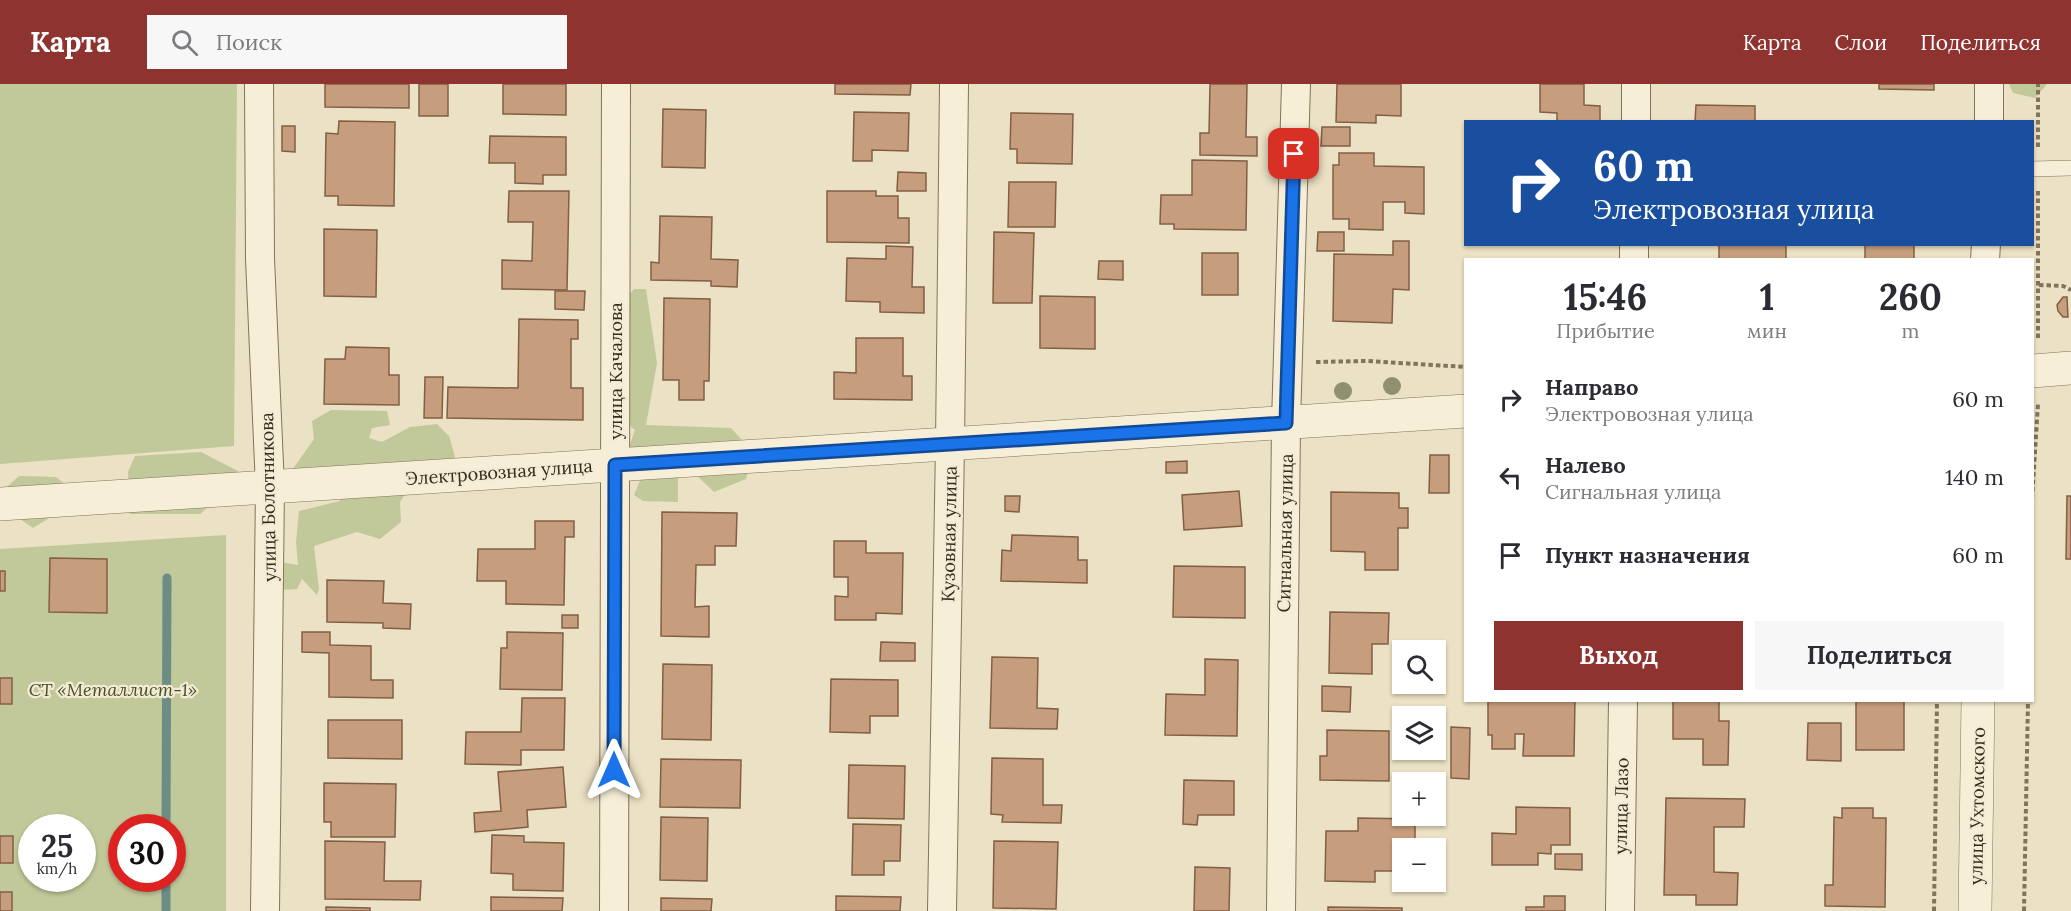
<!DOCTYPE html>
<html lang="ru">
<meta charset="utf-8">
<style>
:root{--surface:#fff;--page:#f7f7f7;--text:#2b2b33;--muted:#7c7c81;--accent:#8f3330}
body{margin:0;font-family:Lora,serif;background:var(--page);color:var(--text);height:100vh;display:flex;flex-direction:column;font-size:22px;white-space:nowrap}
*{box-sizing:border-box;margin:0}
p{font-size:20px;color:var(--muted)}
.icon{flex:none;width:33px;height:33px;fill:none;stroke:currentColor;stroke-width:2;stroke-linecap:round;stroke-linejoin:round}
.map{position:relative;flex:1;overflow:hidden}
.sheet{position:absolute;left:1464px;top:174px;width:570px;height:444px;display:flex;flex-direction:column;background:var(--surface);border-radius:0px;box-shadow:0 2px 4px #0004}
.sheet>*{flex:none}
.hud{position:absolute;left:1464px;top:36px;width:570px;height:126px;border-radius:0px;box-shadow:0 2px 4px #0004;background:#1a4fa0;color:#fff;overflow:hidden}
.controls{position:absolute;left:1392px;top:556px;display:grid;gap:12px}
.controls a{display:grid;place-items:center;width:54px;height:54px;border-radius:0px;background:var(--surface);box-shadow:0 2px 4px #0004;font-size:30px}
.speed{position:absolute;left:18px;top:730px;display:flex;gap:12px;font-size:30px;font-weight:700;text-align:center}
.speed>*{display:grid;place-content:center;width:78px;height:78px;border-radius:50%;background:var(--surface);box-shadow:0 2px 4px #0004;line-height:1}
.speed small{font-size:15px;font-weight:400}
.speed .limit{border:9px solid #d22;background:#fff;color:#111}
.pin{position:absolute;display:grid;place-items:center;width:51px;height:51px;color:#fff;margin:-26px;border-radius:12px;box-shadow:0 3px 9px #0006}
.me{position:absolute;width:66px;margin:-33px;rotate:0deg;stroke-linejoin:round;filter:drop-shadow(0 0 4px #0008)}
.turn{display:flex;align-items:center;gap:21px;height:126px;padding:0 30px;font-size:27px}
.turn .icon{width:78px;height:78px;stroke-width:2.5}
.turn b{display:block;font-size:42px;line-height:51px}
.eta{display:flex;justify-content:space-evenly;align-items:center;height:102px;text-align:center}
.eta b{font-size:36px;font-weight:700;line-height:42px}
.button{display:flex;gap:12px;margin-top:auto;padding:12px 30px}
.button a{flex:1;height:69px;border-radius:0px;background:var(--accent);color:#fff;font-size:24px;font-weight:700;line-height:69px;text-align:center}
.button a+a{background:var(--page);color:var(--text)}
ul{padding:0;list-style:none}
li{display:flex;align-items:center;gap:18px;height:78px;padding:0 30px}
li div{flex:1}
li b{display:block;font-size:22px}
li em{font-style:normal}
header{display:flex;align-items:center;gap:36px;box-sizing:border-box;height:84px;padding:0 30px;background:var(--accent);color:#fff}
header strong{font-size:28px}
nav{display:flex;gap:33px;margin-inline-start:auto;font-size:21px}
.search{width:420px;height:54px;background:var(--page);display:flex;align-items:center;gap:15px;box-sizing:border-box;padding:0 21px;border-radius:0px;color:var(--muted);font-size:22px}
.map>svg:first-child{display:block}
.green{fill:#c1c899;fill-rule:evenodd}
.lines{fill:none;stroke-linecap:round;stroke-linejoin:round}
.stream{stroke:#6d8c85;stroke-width:9}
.building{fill:#c69e7d;stroke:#825f44;stroke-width:1.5}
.service-casing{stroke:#84735c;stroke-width:16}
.minor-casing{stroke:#84735c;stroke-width:30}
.tertiary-casing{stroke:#84735c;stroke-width:34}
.path{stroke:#84735c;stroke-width:4;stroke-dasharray:4.5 3;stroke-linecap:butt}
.service{stroke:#f6eed7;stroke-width:15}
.minor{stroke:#f6eed7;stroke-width:28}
.tertiary{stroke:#f6eed7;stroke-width:33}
.tree{fill:#8f916e}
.route-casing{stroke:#114b97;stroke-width:15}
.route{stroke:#1a73e8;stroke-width:10}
.labels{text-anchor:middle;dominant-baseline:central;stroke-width:4.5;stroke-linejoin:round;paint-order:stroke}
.street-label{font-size:18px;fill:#352b1f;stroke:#f3ebd3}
.park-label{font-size:18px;font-style:italic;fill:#445027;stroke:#f3ebd3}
</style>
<header>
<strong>Карта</strong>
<div class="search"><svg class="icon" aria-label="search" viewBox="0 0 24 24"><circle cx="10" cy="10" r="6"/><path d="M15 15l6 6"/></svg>Поиск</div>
<nav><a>Карта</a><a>Слои</a><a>Поделиться</a></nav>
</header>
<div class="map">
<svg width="2071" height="827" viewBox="0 0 2071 827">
<rect width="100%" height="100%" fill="#ebe1c4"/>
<g class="green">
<path d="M0,0H237L234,362L0,380Z"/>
<path d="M2009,0H2047L2035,14L2013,9Z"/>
<path d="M634,205H646L657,279L646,341L731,344L752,367L746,395L714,408L690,385L678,395V418L643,417L634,411L640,397L627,369L635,346L611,328L626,215Z"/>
<path d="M331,326L387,327L390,341L372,344L369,354L382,358L410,343L437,340L449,352L457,380L421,385L400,418L401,438L380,455L357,448L314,462L319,505L317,511L302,495L297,505L277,506L281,478L298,481L296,458L299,427L340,417L341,389H290L314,355L312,337Z"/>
<path d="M201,368L238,387L237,400L200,430H130L128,388L135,372Z"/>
<path d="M19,392L56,393L65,400L64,425L33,444L14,431L7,403Z"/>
<path d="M226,451V827H0V465ZM32,744H82V795H32ZM122,744H172V795H122Z"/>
</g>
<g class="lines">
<g class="stream">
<path d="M166,744L167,494"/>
<path d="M166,827V795"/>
</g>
</g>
<g class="building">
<path d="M325,0H409V24L325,23Z"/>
<rect x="419" y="0" width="29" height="32"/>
<path d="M503,0H566V31L503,30Z"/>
<path d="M835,0H911L910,11L835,10Z"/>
<path d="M1210,0H1247L1246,53H1257V72L1200,71V49H1209Z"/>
<path d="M1337,0H1401V32L1376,31V39L1336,38Z"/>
<path d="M1540,0H1584V21L1600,22V38H1557V29L1540,28Z"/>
<path d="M1879,0H1934V6L1879,5Z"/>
<path d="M1696,21L1755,22V38H1695Z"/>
<path d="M663,25L706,26L705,84L662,83Z"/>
<path d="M854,28L909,29L908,67L872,66V77H853Z"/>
<path d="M1011,29L1073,30L1072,80L1017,79V65H1010Z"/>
<path d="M339,37L395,38L394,122L338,121V112H325L326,49L338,50Z"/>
<path d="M282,42H295V68L282,67Z"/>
<path d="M1322,43H1350V62H1321Z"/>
<path d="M490,52L566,53V91H543V100L515,99V79H489Z"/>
<path d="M1339,69H1374V82L1424,83V130L1405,129V118H1383V146L1349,145V135H1333V81H1339Z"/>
<path d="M1192,76L1247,77L1246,146L1174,145V140H1160L1161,111H1192Z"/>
<path d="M898,88L926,89V107H897Z"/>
<path d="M1009,98H1056L1055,143H1008Z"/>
<path d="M509,107H569L567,206L502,205V176L532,177L533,138H508Z"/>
<path d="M827,107H876V112H898V134H909V159L827,158Z"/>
<path d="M660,132L712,133L711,175L738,176L737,203L711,202V197L651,196V178L659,179Z"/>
<path d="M324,145L377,146L376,213L324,212Z"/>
<path d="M994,148L1034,149L1032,219H993Z"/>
<path d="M1318,148H1344V167H1317Z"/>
<path d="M1393,157H1409V206L1393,205L1392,239L1333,237L1334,170L1393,171Z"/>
<rect x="1719" y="160" width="67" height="16"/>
<rect x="1865" y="160" width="49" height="16"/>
<path d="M886,162L913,163L912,203H924V229L880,228V218L846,217L847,174L886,175Z"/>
<rect x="1202" y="169" width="36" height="42"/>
<path d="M1099,177H1123V196L1098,195Z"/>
<path d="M555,207H585L584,226L555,225Z"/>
<path d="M1040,212L1095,213V265L1040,264Z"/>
<path d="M2063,213H2067L2068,233H2063L2058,227L2057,221Z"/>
<path d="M664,214L710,215L709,297H704V316H679V296H663Z"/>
<path d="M519,235L578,236V255H571V304H583V336L447,334L448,303L518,304Z"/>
<path d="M856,254H903V292H912V316L834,315V288L856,289Z"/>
<path d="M346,263L389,264V291H399V321L324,320L325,275H345Z"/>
<path d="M425,293H443L442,334H424Z"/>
<path d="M1430,371H1449V409H1429Z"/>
<path d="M1187,377V389H1166V378Z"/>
<path d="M1239,407L1242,442L1184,446L1182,411Z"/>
<path d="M1331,408L1399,409V424H1408V444H1398V486H1365V468L1331,467Z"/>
<path d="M1005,412H1020L1019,428L1005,427Z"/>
<path d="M2067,412H2071V475H2066Z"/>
<path d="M662,428L737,429L736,462H715V481H696L695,523L709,522V553L661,552Z"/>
<path d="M535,437H574V453H565L564,521L506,520V497H477L478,465H535Z"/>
<path d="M1012,451L1078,453V476H1087V499L1001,497L1002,466L1011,467Z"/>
<path d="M834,457H866V469H903L902,530L876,529V536H835V512L848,513V493H834Z"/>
<path d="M50,474L107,475V529L49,528Z"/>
<path d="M1174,482L1245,483V534L1173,533Z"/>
<rect x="0" y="487" width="5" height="20"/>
<path d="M327,496L384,497L383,519L411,520L410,545L383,544V539L327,538Z"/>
<path d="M1330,528L1389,529L1388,560H1372V590L1329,589Z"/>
<rect x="562" y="531" width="16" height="13"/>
<path d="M302,548H330V561L371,562V596H393V614L329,613V569L302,568Z"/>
<path d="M507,548L563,549L562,606L500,605L501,564H507Z"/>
<path d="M881,558L915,559V577H880Z"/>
<path d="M992,573L1038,574L1037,624L1058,625L1057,645L990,644Z"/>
<path d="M1205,575L1238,576L1237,652L1165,651L1166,610L1205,611Z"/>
<path d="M663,580L712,581L711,656L662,655Z"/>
<rect x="0" y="594" width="12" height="26"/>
<path d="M831,595L898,596V632H870V649L830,648Z"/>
<path d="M1322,602L1351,603L1350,628L1322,627Z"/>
<path d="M522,614H565L564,666H521V681L465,680L466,648H521Z"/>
<path d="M1488,616H1575L1574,672H1523L1524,650H1515V665H1492V651H1488Z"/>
<path d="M1673,616H1719V637H1729L1728,681H1703V655H1673Z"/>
<rect x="1856" y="616" width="48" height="50"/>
<path d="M328,636H402V675L328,674Z"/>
<path d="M1808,639H1841V677L1807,676Z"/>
<path d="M1451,643L1470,644L1469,695L1451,694Z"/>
<path d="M1327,646L1389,647V697L1320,696V672H1327Z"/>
<path d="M992,674L1043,675V721H1062L1061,739L1002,738L1003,731L991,730Z"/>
<path d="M661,675L741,676L740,724L660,723Z"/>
<path d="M849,681L905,682L904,735L848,734Z"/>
<path d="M563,683L566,723L527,726L528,743L475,748L474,729L501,727L498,688Z"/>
<path d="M1184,696L1234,697V731H1198L1197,741L1183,740Z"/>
<path d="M324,699L396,700L395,753H331V738H324Z"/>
<path d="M1666,714L1745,715L1744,743H1714V788L1738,789L1737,821H1696V811H1664Z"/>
<path d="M1516,723L1570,724V761H1551V770L1538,769V781H1492V749L1516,750Z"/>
<path d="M1842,724H1873V734H1886L1885,823L1825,822V801H1833L1834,733L1842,734Z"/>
<path d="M661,733L708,734L707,797L660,796Z"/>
<path d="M1358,734L1415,735V758H1400L1399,787H1375V798L1325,797L1326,747H1358Z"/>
<path d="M853,740L901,741L900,777H884V791H852Z"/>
<path d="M492,751L524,752V758L564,759L563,807L513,806V790L491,789Z"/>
<rect x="0" y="752" width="13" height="27"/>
<path d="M325,757L385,758L384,797H421L420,816L325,815Z"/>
<path d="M994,757L1058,758L1056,825L993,824Z"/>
<path d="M1555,770H1582V786L1555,785Z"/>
<path d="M1195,783L1230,784L1229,827H1194Z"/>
<rect x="0" y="808" width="12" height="19"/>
<path d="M836,812L901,813L900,827H836Z"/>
<path d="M1544,812H1565V827H1526V823H1544Z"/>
<path d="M491,813L563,814L562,827H491Z"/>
<path d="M661,814L712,815L711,827H661Z"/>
<path d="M326,823L370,824V827H326Z"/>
<path d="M1328,823L1402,824V827H1328Z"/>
</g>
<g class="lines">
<defs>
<path id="service" d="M2032,85L2071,84"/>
<g id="minor">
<path d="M259,0L260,175L270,403L265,827"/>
<path d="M1636,38V0"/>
<path d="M1989,38V0"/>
<path d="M1634,176V160"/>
<path d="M1985,176L1986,160"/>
<path d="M614,827L616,0"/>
<path d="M942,827L950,361L954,0"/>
<path d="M1281,827L1286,339L1296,0"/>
<path d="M1620,827L1623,616"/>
</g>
<g id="tertiary">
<path d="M2032,287L2071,284"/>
<path d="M0,420L1466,327"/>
<path d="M1975,827L1978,616"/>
</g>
</defs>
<use href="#service" class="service-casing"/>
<use href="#minor" class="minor-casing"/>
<use href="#tertiary" class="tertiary-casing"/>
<g class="path">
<path d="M2038,63V0"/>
<path d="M2038,107V255"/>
<path d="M2039,201L2063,202L2071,206"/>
<path d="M1316,278L1367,277L1466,283"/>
<path d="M2032,415L2038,320"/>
<path d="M1934,827L1937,616"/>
<path d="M2024,827L2028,616"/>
</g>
<use href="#service" class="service"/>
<use href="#minor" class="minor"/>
<use href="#tertiary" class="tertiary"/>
</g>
<g class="tree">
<circle cx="1392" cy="302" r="9"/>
<circle cx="1343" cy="307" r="9"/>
</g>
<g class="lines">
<defs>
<path id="route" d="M614,686L615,381L1286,339L1294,70"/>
</defs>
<use href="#route" class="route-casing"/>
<use href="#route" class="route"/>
</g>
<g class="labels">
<g class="street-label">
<text transform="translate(615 287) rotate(-90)">улица Качалова</text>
<text transform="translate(499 388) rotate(-4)">Электровозная улица</text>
<text transform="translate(268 413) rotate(-91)">улица Болотникова</text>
<text transform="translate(1285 449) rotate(-89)">Сигнальная улица</text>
<text transform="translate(949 450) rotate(-89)">Кузовная улица</text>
<text transform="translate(1621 722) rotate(-89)">улица Лазо</text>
<text transform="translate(1977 722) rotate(-89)">улица Ухтомского</text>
</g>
<g class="park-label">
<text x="113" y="605">СТ «Металлист-1»</text>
</g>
</g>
</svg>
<div class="controls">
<a><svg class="icon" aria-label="search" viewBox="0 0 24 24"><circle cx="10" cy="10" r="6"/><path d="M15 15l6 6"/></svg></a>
<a><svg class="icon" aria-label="layers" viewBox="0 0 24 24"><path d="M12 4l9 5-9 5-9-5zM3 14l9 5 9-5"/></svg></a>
<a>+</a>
<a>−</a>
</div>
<div class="speed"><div>25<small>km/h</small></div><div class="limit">30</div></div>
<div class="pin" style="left:1294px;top:70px;background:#d93025"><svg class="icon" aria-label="arrive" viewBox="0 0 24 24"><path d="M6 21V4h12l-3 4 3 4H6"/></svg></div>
<svg class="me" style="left:614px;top:686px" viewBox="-20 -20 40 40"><path d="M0-17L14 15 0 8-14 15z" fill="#1a73e8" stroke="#fff" stroke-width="4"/></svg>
<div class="hud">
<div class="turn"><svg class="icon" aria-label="right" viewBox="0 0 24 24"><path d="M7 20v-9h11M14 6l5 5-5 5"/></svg><div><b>60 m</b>Электровозная улица</div></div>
</div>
<section class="sheet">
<div class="eta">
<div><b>15:46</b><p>Прибытие</p></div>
<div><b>1</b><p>мин</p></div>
<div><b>260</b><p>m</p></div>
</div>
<ul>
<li><svg class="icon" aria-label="right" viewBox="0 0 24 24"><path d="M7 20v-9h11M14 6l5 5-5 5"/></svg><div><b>Направо</b><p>Электровозная улица</p></div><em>60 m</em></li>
<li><svg class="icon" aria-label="left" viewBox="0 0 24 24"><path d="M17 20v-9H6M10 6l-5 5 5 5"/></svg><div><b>Налево</b><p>Сигнальная улица</p></div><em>140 m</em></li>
<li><svg class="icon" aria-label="arrive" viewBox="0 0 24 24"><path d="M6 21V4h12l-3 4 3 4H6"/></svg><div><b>Пункт назначения</b></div><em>60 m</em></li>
</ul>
<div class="button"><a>Выход</a><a>Поделиться</a></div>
</section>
</div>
